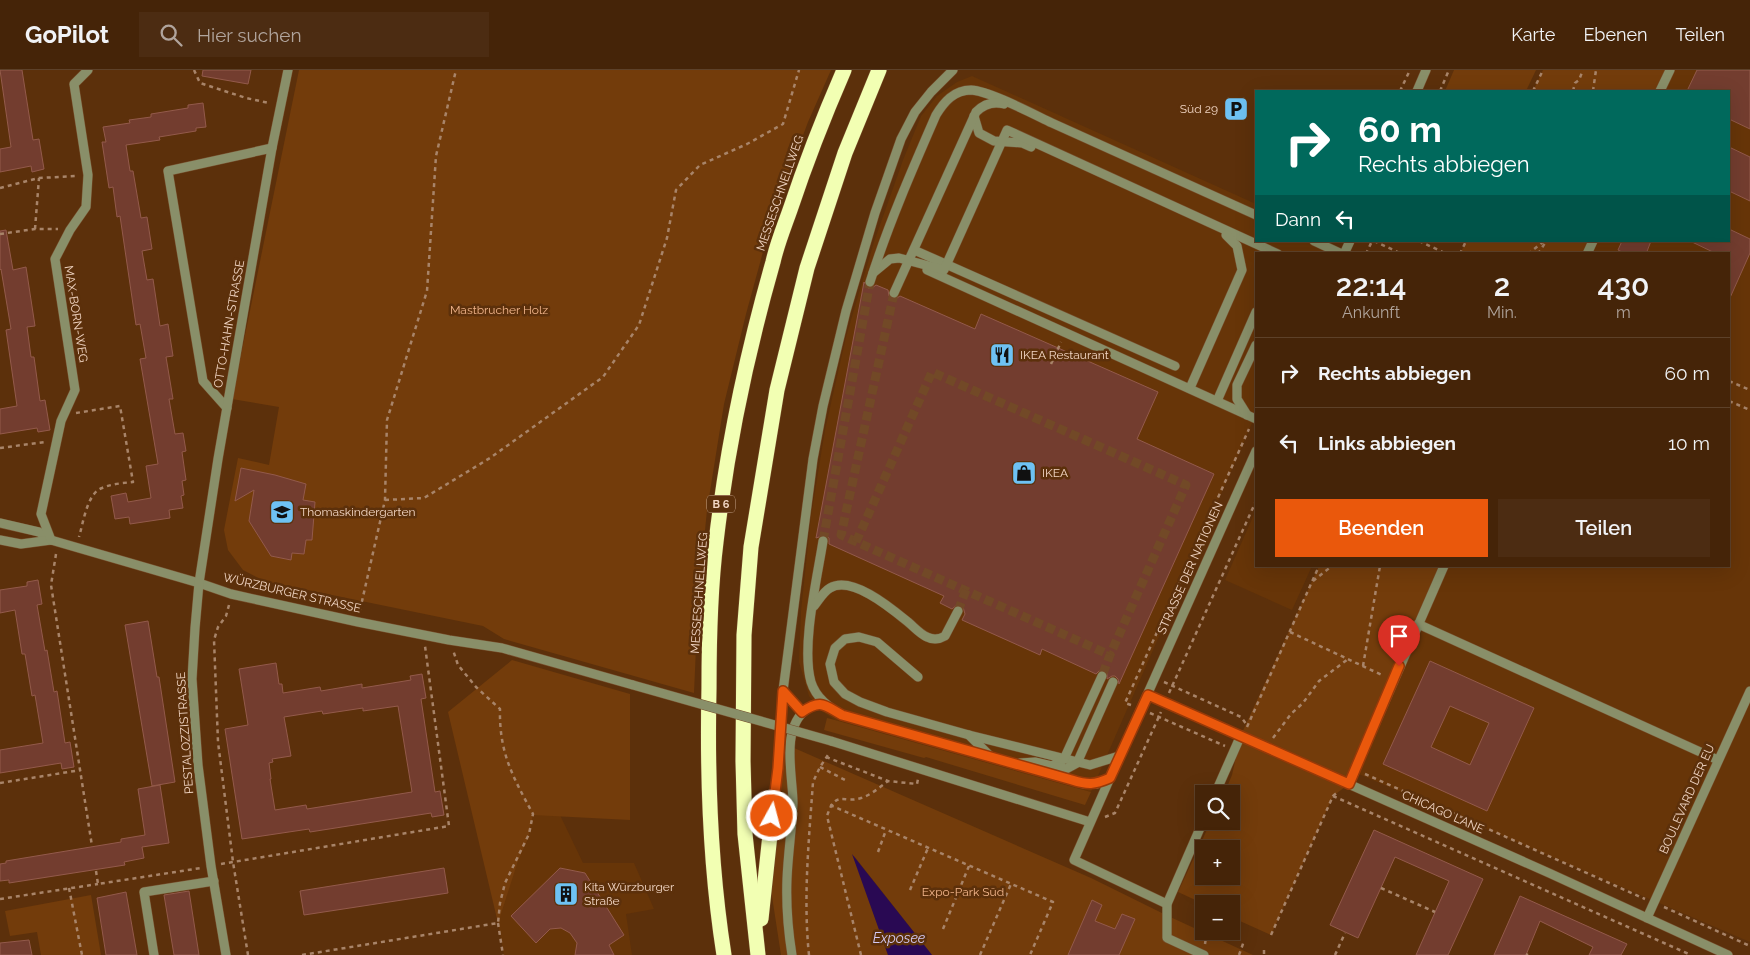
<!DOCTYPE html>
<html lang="de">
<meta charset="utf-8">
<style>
:root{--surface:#452408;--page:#4c2c12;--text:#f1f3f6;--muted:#b0a49c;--line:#5d4129;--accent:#ea580c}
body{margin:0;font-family:Raleway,sans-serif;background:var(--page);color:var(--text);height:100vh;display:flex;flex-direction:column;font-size:19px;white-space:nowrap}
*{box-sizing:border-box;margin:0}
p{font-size:16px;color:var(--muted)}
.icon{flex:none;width:28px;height:28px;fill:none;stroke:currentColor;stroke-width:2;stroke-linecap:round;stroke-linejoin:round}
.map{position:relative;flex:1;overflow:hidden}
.side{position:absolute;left:1255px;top:182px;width:475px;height:315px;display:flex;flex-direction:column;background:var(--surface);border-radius:0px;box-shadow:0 5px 20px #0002,0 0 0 1px var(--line)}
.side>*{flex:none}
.guide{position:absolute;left:1255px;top:20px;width:475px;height:152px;border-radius:0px;box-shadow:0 5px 20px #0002,0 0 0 1px var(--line);background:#00695c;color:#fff;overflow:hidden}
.fabs{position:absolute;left:1195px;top:715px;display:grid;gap:10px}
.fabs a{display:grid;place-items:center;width:45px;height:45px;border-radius:0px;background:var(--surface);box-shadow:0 5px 20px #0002,0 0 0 1px var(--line);font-size:25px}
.pin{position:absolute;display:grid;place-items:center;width:42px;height:42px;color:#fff;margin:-51px -21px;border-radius:50% 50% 50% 0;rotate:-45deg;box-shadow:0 0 5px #0007}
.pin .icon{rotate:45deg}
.me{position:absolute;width:55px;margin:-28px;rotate:7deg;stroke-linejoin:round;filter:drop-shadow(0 0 4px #0008)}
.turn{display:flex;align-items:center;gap:18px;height:105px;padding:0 20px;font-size:22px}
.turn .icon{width:65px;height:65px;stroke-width:2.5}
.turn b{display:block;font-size:35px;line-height:42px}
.then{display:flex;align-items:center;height:48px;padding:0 20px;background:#0003;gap:10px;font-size:19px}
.eta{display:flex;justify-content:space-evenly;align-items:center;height:85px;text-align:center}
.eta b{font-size:30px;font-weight:600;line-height:35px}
.cta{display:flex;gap:10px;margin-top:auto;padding:10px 20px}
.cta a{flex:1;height:58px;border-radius:0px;background:var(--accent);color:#fff;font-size:20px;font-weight:600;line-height:58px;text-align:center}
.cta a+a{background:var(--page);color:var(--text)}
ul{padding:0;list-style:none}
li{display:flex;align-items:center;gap:15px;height:70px;padding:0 20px;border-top:1px solid var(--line)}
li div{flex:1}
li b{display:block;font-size:19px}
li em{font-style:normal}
header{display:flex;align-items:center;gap:30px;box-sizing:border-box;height:70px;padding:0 25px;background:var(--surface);border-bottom:1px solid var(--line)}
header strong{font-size:24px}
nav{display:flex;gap:28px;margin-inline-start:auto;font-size:18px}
.search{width:350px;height:45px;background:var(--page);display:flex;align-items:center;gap:12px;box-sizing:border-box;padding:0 18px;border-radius:0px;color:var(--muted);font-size:19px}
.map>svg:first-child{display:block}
.built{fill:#673508}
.green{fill:#733c0b;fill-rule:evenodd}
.water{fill:#290953}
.building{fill:#733d2f;stroke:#935a4b;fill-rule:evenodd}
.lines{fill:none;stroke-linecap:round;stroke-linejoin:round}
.minor-tunnel{stroke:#724927;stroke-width:9;stroke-dasharray:9 4.5;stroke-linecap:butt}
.minor-casing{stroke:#774e2c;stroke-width:10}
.highway-casing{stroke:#774e2c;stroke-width:16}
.path{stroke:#a88469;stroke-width:2.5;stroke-dasharray:4 4;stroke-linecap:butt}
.minor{stroke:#898f69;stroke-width:9}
.highway{stroke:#f2ffb3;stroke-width:15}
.minor-bridge-casing{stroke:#774e2c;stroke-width:10;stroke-linecap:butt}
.minor-bridge{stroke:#898f69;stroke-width:9}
.route-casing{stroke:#983908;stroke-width:12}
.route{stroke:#ea580c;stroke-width:9}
.labels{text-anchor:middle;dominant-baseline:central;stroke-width:5;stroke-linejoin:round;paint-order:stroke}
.shield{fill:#5c300b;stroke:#c5a48c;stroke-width:1}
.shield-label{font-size:11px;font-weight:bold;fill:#f2d6c4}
.poi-label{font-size:12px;fill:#f2d6c4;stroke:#5c300b;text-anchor:start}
.street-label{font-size:12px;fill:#f2d6c4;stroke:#5c300b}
.park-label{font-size:12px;fill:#f2b58b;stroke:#5c300b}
.water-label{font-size:14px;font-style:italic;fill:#d4caf5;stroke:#5c300b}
</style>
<header>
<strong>GoPilot</strong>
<div class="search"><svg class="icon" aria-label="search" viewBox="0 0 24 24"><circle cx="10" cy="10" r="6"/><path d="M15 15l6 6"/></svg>Hier suchen</div>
<nav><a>Karte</a><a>Ebenen</a><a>Teilen</a></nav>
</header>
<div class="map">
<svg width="1750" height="885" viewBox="0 0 1750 885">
<rect width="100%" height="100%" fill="#5c300b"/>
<g class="built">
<path d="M1670,0H1750V872L1354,702L1444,496H1729V184H1587L1592,171H1729V21H1660Z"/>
<path d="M972,6L1256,134V171H1328L1323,184H1256V344L1091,722L835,650L823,642L809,626L799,592L801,541L811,446L825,360L846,267L874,172L903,90L921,46L937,26L957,12Z"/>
<path d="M1256,440V496H1312L1292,540L1225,510Z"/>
<path d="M533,744L560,745L583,793H634L654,839L626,844L632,885H504L498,853L506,822L518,791L528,769Z"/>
</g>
<g class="green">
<path d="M299,0H831L808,52L772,149L746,244L724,334L707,440L698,532L694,623L504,569L483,556L264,511L243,500L228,480L224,460L238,388L269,395L279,337L232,329Z"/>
<path d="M1454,0H1536L1526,21H1445Z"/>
<path d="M1543,0H1670L1660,21H1533Z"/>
<path d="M1466,171H1593L1587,184H1460Z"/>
<path d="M1319,496H1444L1349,714L1333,726L1271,865L1231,847V834H1204L1178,822L1211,751H1231V724H1224L1232,705L1241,665ZM1204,779H1231V806H1204Z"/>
<path d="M512,590L630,624V750L533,745L528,769L518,791L498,853L448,642Z"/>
<path d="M827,648L835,650L1091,722L1085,735L926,687L924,688L824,660Z"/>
<path d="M785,674L1091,808L1168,846L1253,885H932L854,786L888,885H781L769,807Z"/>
<path d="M91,825L101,885H41L37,862L10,866L5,841Z"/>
</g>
<path class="water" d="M852,784L932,885H888Z"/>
<g class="building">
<path d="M0,0H22L33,70L39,69L44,99L32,102L31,96L0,102V79L11,77Z"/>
<path d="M203,0H251L248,14L202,6Z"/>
<path d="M1697,0H1750V59L1729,49V21H1687Z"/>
<path d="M203,33L206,57L196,58V61L159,67L160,70L126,75L130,101H133L141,148L147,147L152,179L142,181L147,210L153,209L160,256L168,254L173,286L166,287L173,329H169L175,364L183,363L186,381L182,382L186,410L182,411L184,425L181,426L183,438L169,440L170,448L130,454L129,447L115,449L111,426L126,423L128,432L151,428L146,396L158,394L140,289L146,288L140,254L136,255L120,146L117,147L113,117L109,118L102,72H106L103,57L130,53L129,50L151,47V44L188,38V35Z"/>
<path d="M1729,77L1750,87V131L1729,121Z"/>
<path d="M1729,159L1750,169V183L1729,230V184H1717L1690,171H1729Z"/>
<path d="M6,160L13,200L26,197L35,256L27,257L31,287H34L40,331L45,330L50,360L38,362L37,358L0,364V339L17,336L6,260L11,259L1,199L0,200V161Z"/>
<path d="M1622,171H1651L1646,184H1626L1618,180Z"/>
<path d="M864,212L868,218H872L876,215L888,220L889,226L892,229L897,228L900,226L975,259L981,244L1158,322L1137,369L1214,404L1119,614L1118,609L1115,606H1112L1107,609V603L1104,600L1099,601L1096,604L1042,579L1040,585L962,550L965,544L963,537L957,535L952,539L940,533L944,526L829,474V468L825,465L816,468Z"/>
<path d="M241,398L275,405L306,414L303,430L315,432L312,470H306L304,484L292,483L291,490L271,486L249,451L254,420L235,431Z"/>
<path d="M38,510L42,534L37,535L45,581L47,580L54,622L57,621L65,673L70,672L74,697L62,699L61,693L0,703V680L43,673L35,625L32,626L25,584H22L15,540L0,543V520L27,516V512Z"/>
<path d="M148,551L157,607H159L175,712L152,716L125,555Z"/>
<path d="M1430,591L1534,638L1487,741L1383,694ZM1450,636L1489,653L1470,695L1431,677Z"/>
<path d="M276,593L279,614H282L283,623L320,617L321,621L362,614V618L411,610L410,606L422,604L426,628L421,629L435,722L440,721L444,745L432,747L431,743L310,762L309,759L242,769L225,659L248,655L239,599ZM398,636L412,722L307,739L306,735L275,740L270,709H271L269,693L273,692L272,689L291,686L284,647L322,641L323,644L363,638V641Z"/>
<path d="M160,715L169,773L142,777L144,788L124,792L125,795L9,813V810L0,811V794L6,793V791L121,772V769L145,765L138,719Z"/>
<path d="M1374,760L1483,809L1448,885H1416L1449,811L1395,787L1358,868L1330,855Z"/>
<path d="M444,798L448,823L304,845L300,821Z"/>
<path d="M560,798L585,803L624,865L609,875L614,885H575L577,873L570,863L561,858L550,859L536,873L511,846Z"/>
<path d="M189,821L199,885H174L164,825Z"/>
<path d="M126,822L137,885H106L97,828Z"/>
<path d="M1520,826L1627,874L1621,885H1589L1593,877L1540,851L1526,885H1494Z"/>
<path d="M1092,830L1102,835L1095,851L1115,859L1122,844L1135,849L1119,885H1068Z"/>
<path d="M29,870L32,885H0V873Z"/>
</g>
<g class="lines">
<g class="minor-tunnel">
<path d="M894,223L841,465L1110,585L1102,606"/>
<path d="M823,471L870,212"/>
<path d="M856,472L932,302L1186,415L1110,585"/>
<path d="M958,541L966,520"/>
</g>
<defs>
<g id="minor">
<path d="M1417,21L1426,0"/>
<path d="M1660,21L1670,0"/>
<path d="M974,46L979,63L994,71L1022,73L1031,77"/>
<path d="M1314,171L1342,184"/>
<path d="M914,180L1175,296"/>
<path d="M1344,184L1350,171"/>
<path d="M1587,184L1593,171"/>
<path d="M927,200L1256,349"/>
<path d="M873,203L890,189L899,188L944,200L1007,60L1278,184"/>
<path d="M870,212C888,155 912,100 936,45C944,32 954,20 971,20C990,21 1033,44 1052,53C1120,83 1188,114 1256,145"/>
<path d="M894,223L976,42C984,34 993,31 1004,34"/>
<path d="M1190,318L1242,200L1237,176L1226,165"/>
<path d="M1217,331L1256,242"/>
<path d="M227,338L203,311L168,101L272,78"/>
<path d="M1247,345L1237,329V315L1256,275"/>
<path d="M0,453L39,462L51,470L199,513L231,524L358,552L449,570L502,578L633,615"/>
<path d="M0,470L21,474L51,470"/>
<path d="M51,470L41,444L61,351L75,320L55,189L70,160L86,137L88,105L74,14L88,0"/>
<path d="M823,471C817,509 801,577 811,612C816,628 829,637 842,645L1084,714H1097L1110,708L1256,381"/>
<path d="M814,536C819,530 823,522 830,518C852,505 892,539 908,552C914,557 920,564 927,567C933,570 940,569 945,566L958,541"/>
<path d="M1418,554L1718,690"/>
<path d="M918,607L877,572L859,567L845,569L835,578L830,594L834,612L845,624L860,632L887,642L969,665L1090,695L1119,686"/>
<path d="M783,621L802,642"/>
<path d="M1148,625L1549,803L1728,885"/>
<path d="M969,665L990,686"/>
<path d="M831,671L1090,752"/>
<path d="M1020,693L1035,692L1052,696L1064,689L1102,606"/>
<path d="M1052,696L1066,699L1077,693L1113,612"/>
<path d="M1110,708L1074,790L1167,834"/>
<path d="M1349,714L1444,496"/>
<path d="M1215,724L1241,665"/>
<path d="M772,746L778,698L783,621L813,389L823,336L846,241L875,143L901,69L915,42L931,22L953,0"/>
<path d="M1647,848L1750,621"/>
<path d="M154,885L144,822L214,811"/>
<path d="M226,885L211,796L198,695L192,609L195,558L199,513L218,389L272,78L288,0"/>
<path d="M792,885C788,860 786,834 787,809C788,784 792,758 793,733C793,706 780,658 807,639C815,633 819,634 828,637"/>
<path d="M1204,885L1167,868V834L1204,749"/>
</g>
<g id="highway">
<path d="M761,849L772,746"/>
<path d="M724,885C710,796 707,707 709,618C709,569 710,520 716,472C727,378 747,283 773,192C777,174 784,157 790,140C806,92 824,46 844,0"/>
<path d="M758,885L745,764L743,691L744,565L751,477L777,320L807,198L845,83L879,0"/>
</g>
</defs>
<use href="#minor" class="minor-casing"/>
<use href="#highway" class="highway-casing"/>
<g class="path">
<path d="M194,0L200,13L246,28L269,33"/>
<path d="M1400,21L1410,0"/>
<path d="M1440,21L1449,0"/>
<path d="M1533,21L1543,0"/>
<path d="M1573,21L1575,13L1579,10L1583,0"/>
<path d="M1593,21L1596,0"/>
<path d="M0,118L39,108L77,106"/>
<path d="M35,159L39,108"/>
<path d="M0,164L35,159H58"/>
<path d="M1374,171L1402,184"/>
<path d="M1419,171L1447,184"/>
<path d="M1366,184L1372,171"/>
<path d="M1460,184L1466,171"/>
<path d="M1528,184L1544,171"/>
<path d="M1538,184L1545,173"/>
<path d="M1051,294L1061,272"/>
<path d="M1729,311L1750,320"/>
<path d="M1729,331L1750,340"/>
<path d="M76,343L120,336L133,412C123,413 111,414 102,418C87,423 83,454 79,467"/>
<path d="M0,378L45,372"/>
<path d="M385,430L424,428L490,388L603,307L639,255L667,168L676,120L700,95L747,74L783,54L799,0"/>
<path d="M56,484L51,515L92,776"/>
<path d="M1313,511L1332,496"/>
<path d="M229,535L226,546L218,557L214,570L218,672L233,792L248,885"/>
<path d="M360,540L385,430L387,350L427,221L436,86L456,0"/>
<path d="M1290,562L1384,606"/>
<path d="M1363,596L1380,496"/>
<path d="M1164,612L1241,647L1247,655"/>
<path d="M1169,623L1256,431"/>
<path d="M1131,635L1125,633L1249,359"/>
<path d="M1150,643L1225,676"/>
<path d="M1247,657L1319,496"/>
<path d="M1273,668L1291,644L1303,633L1319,611L1348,589"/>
<path d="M826,687L888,711L917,714L918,709"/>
<path d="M820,697L847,711"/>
<path d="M1365,704L1645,829"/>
<path d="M0,713L81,700"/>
<path d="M1333,726L1691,885"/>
<path d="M830,735L1053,832L1030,885"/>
<path d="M1105,747L1115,743L1161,642"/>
<path d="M878,782L886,760"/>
<path d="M221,794L449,756L425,576"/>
<path d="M96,801L98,814L201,798"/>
<path d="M69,818L82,885"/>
<path d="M1381,818L1435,842"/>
<path d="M910,820L928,778"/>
<path d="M0,829L98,814"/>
<path d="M1664,837L1750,876"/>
<path d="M498,853L503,885"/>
<path d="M943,859L969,796"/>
<path d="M1271,865L1333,726L1339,721"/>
<path d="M1205,874L1207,861"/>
<path d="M1264,880V885"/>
<path d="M1526,884L1528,885"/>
<path d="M302,885L498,853L500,833L505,813L529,764L533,744C513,707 499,683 500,639L476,617L458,595L453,580"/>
<path d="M809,885C803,828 809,769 813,712L820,697L830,682"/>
<path d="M861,885L827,746C836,719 843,734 861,728C871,725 880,717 888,711"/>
<path d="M980,885L1011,814"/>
<path d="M1239,885L1244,871"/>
<path d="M1335,885L1345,863"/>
</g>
<use href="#minor" class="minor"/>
<use href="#highway" class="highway"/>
<defs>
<path id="minor-bridge" d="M633,615L831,671"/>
</defs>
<use href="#minor-bridge" class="minor-bridge-casing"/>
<use href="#minor-bridge" class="minor-bridge"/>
</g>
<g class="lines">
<defs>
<path id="route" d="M772,746L778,698L783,621L802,642C821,629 824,635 842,645L1072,710C1088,715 1094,715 1110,708L1148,625L1349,714L1399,596"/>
</defs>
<use href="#route" class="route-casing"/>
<use href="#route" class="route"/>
</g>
<defs>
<symbol id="parking-square" viewBox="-11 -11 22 22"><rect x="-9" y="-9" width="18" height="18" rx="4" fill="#6ec2f3" stroke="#5c300b"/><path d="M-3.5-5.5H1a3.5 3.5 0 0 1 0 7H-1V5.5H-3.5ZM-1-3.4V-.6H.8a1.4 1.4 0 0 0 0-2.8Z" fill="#111"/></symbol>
<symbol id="restaurant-square" viewBox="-11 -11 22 22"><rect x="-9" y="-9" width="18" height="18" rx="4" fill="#6ec2f3" stroke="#5c300b"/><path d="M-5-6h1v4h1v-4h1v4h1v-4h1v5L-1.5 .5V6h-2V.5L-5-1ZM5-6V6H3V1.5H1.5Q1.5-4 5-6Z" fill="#111"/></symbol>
<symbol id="shop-square" viewBox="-11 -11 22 22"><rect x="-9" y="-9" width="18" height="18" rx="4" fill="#6ec2f3" stroke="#5c300b"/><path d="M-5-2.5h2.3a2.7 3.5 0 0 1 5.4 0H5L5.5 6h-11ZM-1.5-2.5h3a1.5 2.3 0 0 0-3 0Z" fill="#111"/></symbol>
<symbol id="school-square" viewBox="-11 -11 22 22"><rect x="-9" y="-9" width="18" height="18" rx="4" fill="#6ec2f3" stroke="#5c300b"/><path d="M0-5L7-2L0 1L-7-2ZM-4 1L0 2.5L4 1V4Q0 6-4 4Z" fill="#111"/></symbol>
<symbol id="building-square" viewBox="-11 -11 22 22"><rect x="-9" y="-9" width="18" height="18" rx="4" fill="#6ec2f3" stroke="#5c300b"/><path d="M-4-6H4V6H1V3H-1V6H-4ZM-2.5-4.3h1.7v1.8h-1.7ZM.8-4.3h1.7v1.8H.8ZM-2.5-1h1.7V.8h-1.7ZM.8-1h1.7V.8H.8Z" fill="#111"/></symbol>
</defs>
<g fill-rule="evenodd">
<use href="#parking-square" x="1222" y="25" width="28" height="28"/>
<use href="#restaurant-square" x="988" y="271" width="28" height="28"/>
<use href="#shop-square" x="1010" y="389" width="28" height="28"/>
<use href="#school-square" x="268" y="428" width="28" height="28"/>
<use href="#building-square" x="552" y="810" width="28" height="28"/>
</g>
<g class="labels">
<rect class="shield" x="707" y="425.5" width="28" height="17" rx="4"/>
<g class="shield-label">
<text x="721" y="434">B 6</text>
</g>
<g class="poi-label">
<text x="1218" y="39" text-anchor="end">Süd 29</text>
<text x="1020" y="285">IKEA Restaurant</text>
<text x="1042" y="403">IKEA</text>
<text x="300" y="442">Thomaskindergarten</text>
<text x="584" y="817">Kita Würzburger<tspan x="584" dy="14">Straße</tspan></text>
</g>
<g class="street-label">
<text transform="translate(780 123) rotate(-71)">MESSESCHNELLWEG</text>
<text transform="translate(76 244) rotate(81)">MAX-BORN-WEG</text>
<text transform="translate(229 254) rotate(-80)">OTTO-HAHN-STRASSE</text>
<text transform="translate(1190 498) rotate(-66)">STRASSE DER NATIONEN</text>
<text transform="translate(292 523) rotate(13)">WÜRZBURGER STRASSE</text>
<text transform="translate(699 523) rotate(-86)">MESSESCHNELLWEG</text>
<text transform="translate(185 663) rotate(-94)">PESTALOZZISTRASSE</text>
<text transform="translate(1687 729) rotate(-66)">BOULEVARD DER EU</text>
<text transform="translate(1443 742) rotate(24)">CHICAGO LANE</text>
</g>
<g class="park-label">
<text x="499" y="240">Mastbrucher Holz</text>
<text x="963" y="822">Expo-Park Süd</text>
</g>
<g class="water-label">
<text x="899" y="868">Exposee</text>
</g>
</g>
</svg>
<div class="fabs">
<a><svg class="icon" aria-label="search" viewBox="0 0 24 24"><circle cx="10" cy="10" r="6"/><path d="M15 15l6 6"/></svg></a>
<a>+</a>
<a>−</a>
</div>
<div class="pin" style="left:1399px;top:596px;background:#d93025"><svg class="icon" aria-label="arrive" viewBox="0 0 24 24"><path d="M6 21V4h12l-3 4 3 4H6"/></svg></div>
<svg class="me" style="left:772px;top:746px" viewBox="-20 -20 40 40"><circle r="17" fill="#ea580c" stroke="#fff" stroke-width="3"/><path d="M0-11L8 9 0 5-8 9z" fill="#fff"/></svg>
<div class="guide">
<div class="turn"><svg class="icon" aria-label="right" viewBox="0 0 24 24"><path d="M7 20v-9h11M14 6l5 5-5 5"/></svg><div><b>60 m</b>Rechts abbiegen</div></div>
<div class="then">Dann<svg class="icon" aria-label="left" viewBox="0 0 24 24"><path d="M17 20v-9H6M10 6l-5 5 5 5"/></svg></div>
</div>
<section class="side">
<div class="eta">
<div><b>22:14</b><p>Ankunft</p></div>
<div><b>2</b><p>Min.</p></div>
<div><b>430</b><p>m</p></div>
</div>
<ul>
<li><svg class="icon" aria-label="right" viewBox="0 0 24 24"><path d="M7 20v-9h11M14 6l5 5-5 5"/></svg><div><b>Rechts abbiegen</b></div><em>60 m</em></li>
<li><svg class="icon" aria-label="left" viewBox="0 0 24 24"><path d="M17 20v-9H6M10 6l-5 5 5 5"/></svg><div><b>Links abbiegen</b></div><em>10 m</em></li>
</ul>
<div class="cta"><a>Beenden</a><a>Teilen</a></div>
</section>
</div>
